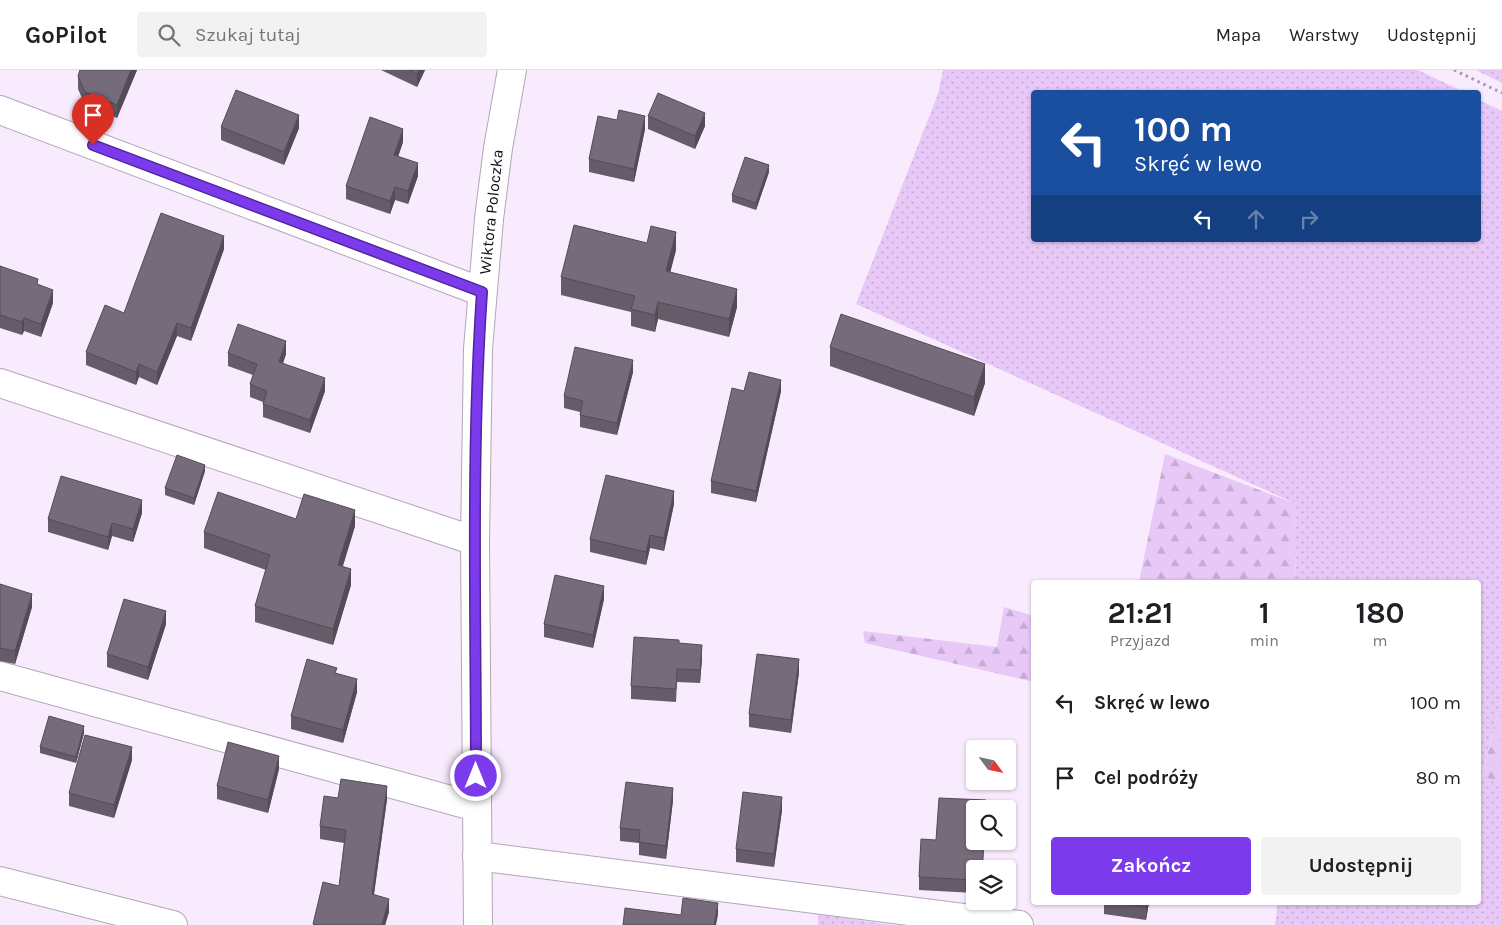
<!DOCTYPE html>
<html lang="pl">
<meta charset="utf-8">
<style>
:root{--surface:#fff;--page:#f2f2f2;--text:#202124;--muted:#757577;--line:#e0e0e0;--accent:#7c3aed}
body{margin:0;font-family:Karla,sans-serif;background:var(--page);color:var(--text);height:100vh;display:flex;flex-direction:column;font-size:19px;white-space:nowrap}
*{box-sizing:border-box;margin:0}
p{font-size:16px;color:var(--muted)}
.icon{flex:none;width:28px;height:28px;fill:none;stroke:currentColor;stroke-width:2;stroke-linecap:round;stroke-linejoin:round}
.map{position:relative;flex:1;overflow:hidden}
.details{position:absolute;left:1031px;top:510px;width:450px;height:325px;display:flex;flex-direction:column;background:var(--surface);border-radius:5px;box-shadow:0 1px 4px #0004}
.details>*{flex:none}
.banner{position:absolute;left:1031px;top:20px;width:450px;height:152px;border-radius:5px;box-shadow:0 1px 4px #0004;background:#1a4fa0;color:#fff;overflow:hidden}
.needle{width:32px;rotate:123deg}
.fabs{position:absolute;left:966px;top:670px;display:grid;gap:10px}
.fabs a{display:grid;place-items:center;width:50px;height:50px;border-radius:5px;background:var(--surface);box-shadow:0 1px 4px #0004;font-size:25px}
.pin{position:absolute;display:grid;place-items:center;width:42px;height:42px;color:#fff;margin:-51px -21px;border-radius:50% 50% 50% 0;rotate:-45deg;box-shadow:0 0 5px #0007}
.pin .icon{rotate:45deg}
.me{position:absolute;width:55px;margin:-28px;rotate:0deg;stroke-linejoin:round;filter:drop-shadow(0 0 4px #0008)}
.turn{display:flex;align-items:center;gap:18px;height:105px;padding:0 20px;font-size:22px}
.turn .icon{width:65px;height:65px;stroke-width:2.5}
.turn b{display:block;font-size:35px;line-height:42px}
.lanes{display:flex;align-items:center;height:48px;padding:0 20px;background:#0003;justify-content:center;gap:25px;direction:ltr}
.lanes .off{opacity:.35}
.eta{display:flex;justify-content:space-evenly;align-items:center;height:85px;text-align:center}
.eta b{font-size:30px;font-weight:700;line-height:35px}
.action{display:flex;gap:10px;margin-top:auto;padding:10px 20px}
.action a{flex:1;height:58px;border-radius:5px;background:var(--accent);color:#fff;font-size:20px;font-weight:700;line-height:58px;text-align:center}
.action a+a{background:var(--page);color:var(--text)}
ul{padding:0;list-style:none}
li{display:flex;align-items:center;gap:15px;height:75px;padding:0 20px}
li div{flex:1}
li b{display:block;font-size:19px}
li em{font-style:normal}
header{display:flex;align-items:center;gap:30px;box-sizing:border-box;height:70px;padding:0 25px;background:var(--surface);border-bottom:1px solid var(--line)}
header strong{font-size:24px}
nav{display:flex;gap:28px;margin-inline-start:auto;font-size:18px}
.search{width:350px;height:45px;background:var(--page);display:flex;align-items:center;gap:12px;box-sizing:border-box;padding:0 18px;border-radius:5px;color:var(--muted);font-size:19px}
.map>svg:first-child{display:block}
.grass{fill:url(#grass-dots)}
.forest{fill:url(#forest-firs)}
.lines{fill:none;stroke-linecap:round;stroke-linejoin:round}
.minor-casing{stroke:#b2a6b7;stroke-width:30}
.path{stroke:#a49aa9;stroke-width:3;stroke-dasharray:2.5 4;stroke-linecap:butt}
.minor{stroke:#fff;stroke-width:28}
.wall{fill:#655c6a}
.shaded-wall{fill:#534b56}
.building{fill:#766b7b;stroke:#534b56}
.route-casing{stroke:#51269a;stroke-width:12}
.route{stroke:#7c3aed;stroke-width:9}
.labels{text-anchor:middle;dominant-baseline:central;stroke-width:4;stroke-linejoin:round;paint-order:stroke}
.street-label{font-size:16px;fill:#110d13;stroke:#fdfdfd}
</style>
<header>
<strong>GoPilot</strong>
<div class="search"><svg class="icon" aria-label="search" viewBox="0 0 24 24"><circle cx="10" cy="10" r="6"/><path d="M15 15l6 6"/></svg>Szukaj tutaj</div>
<nav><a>Mapa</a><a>Warstwy</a><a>Udostępnij</a></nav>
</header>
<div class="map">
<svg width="1502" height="855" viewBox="0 0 1502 855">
<defs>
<pattern id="grass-dots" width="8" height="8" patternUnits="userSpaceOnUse" patternTransform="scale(1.25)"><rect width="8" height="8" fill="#e8c8f7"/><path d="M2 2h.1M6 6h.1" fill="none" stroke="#c6abd3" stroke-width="1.8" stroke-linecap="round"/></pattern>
<pattern id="forest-firs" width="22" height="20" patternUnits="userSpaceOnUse" patternTransform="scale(1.25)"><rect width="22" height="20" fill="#e8c8f7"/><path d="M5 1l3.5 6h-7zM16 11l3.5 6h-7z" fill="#c6abd3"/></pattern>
</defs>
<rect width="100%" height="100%" fill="#f8ebfe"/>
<g class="grass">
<path d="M943,0H1418L1464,22H1034V170H1479V30L1502,41V625L1482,705L1502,713V855H1275L1278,833L1479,832V512H1296L1294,433L856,234L938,24Z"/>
<path d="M1476,0H1502V13Z"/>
<path d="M818,844L891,855H818Z"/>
</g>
<g class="forest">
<path d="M1165,384L1294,433L1296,512H1139Z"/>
<path d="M1004,537L1034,546V612L865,573L863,561L997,577Z"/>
<path d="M1502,625V713L1482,706Z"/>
</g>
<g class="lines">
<defs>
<g id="minor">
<path d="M0,40L482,222"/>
<path d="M0,313L475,471"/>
<path d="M0,606L476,737"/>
<path d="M477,786L1019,855"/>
<path d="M0,811L173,855"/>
<path d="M478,855L475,471L478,279L489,149L498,78L512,0"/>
</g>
</defs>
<use href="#minor" class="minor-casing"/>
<path class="path" d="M1454,0L1502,23"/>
<use href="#minor" class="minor"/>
</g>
<g class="wall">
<path d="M80,0H137L117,48L85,35L78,19V6Z"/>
<path d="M381,0H425L417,17Z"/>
<path d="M648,46L705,56L695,79L648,59Z"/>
<path d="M221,57L299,58L284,95L221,70Z"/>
<path d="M645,59L634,112L589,102V89Z"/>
<path d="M403,72L398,87L418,106L408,134L395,130L390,144L346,129V116Z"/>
<path d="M769,102L756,140L732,132V125Z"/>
<path d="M647,173L676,180L670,202L737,237L729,267L658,249L655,262L631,256V242L561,225V207Z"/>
<path d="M224,179L191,271L177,266L157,315L139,307L136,315L86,295V282L124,243Z"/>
<path d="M0,196L38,215L53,233L41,267L24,261L22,265L0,258Z"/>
<path d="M830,277L985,313L974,346L830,296Z"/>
<path d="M228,283L286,284L283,293L325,321L310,363L263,347V332L250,327V314L253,305L228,296Z"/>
<path d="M633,302L617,365L580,357V342L564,338V326Z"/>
<path d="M744,321H781L756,432L711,423V411Z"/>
<path d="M205,401L194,435L165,425V418Z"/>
<path d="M674,434L664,481L650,478L646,495L590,482V469Z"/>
<path d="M142,443L133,472L112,466L108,480L48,462V449Z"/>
<path d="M296,449L355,456L343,496L351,515L333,575L255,552V536L266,500L204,478V462Z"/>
<path d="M0,514L32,537L15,594L0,591Z"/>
<path d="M604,529L593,578L544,567V554Z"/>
<path d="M166,554L148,610L107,597V584Z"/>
<path d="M679,573L702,588L700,613L677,612L676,632L631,629V616Z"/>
<path d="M799,602L791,663L749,657V644Z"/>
<path d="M337,603L357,622L343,673L291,659V646Z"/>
<path d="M84,663L76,693L40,683V677Z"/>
<path d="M132,690L114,748L69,736V723Z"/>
<path d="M279,699L268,743L217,729V716Z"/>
<path d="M338,728L387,729L374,825L389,842L385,855H313V854L339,816L344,773L320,769V756Z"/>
<path d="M673,730L666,789L639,785V773L620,771V758Z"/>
<path d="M986,739L975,771H984L983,799H975V823L919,820V807L936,770Z"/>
<path d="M782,740L774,797L736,792V779Z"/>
<path d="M1104,832H1149L1146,850L1104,844Z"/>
</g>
<g class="shaded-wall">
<path d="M131,0H137L117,48V35Z"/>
<path d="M419,0H425L417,17V4Z"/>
<path d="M705,43V56L695,79V66Z"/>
<path d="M299,45V58L284,95V82Z"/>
<path d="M645,46V59L634,112V99Z"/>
<path d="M403,59V72L394,98V85Z"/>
<path d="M418,93V106L408,134V121Z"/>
<path d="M769,95V102L756,140V133Z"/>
<path d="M395,117V130L390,144V131Z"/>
<path d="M676,162V180L666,219V201Z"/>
<path d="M224,166V179L191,271V258Z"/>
<path d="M737,219V237L729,267V249Z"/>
<path d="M53,220V233L41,267V254Z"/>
<path d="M658,232V249L655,262V245Z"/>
<path d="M24,248V261L22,265V252Z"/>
<path d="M177,253V266L157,315V302Z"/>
<path d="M286,271V284L279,305V292Z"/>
<path d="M633,290V302L617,365V353Z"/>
<path d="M139,294V307L136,315V302Z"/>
<path d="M985,294V313L974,346V327Z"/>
<path d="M325,308V321L310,363V350Z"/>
<path d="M781,310V321L756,432V421Z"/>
<path d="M205,395V401L194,435V428Z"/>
<path d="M674,421V434L664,481V468Z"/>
<path d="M142,430V443L133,472V459Z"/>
<path d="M355,440V456L338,511V495Z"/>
<path d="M112,453V466L108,480V467Z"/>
<path d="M650,465V478L646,495V482Z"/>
<path d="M351,499V515L333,575V559Z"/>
<path d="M604,516V529L593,578V565Z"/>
<path d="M32,524V537L15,594V581Z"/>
<path d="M166,541V554L148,610V597Z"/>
<path d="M702,575V588L700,613V600Z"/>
<path d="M799,589V602L791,663V650Z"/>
<path d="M357,609V622L343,673V660Z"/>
<path d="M84,656V663L76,693V687Z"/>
<path d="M132,677V690L114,748V735Z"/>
<path d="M279,686V699L268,743V730Z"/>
<path d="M387,716V729L372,837V824Z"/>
<path d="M673,718V730L666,789V776Z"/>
<path d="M782,727V740L774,797V784Z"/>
<path d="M389,829V842L385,855H382Z"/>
<path d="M1147,832H1149L1146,850V837Z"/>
<path d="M718,833V845L716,855H714Z"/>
</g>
<g class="building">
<path d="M80,0H131L117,35L85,22L78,6Z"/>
<path d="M409,0H419L417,4Z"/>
<path d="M236,20L299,45L284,82L221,57Z"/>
<path d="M658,23L705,43L695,66L648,46Z"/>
<path d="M619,40L645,46L634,99L589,89L598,46L617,50Z"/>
<path d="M370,47L403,59L394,85L418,93L408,121L395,117L390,131L346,116Z"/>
<path d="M745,87L769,95L756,133L732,125Z"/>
<path d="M161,143L224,166L191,258L177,253L157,302L139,294L136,302L86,282L105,235L124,243Z"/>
<path d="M574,155L647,173L651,156L676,162L666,201L737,219L729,249L658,232L655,245L631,239L635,226L561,207Z"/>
<path d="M0,196L38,209L37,214L53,220L41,254L24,248L22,252L0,245Z"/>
<path d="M841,244L985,294L974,327L830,277Z"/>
<path d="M238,254L286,271L279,292L325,308L310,350L263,334L267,321L250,314L257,294L228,283Z"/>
<path d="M575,277L633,290L617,353L580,345L583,331L564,326Z"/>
<path d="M749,302L781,310L756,421L711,411L732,318L744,321Z"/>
<path d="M177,385L205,395L194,428L165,418Z"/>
<path d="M606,405L674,421L664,468L650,465L646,482L590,469Z"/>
<path d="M61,406L142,430L133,459L112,453L108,467L48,449Z"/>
<path d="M218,422L296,449L304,424L355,440L338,495L351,499L333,559L255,536L270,485L204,462Z"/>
<path d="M555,505L604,516L593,565L544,554Z"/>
<path d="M0,514L32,524L15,581L0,578Z"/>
<path d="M124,529L166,541L148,597L107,584Z"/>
<path d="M634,567L679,570V573L702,575L700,600L677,599L676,619L631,616Z"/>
<path d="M757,584L799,589L791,650L749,644Z"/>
<path d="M307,589L337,598L335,603L357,609L343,660L291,646Z"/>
<path d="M49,646L84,656L76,687L40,677Z"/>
<path d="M85,665L132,677L114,735L69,723Z"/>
<path d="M228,672L279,686L268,730L217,716Z"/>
<path d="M341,709L387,716L372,824L389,829L382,855H318L313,854L323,812L339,816L346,760L320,756L324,726L338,728Z"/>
<path d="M626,712L673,718L666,776L639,772L640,760L620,758Z"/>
<path d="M743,722L782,727L774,784L736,779Z"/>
<path d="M939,728L986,730L985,739H975V771H984L982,799H975V810L919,807L921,769L936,770Z"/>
<path d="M683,828L718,833L714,855H623L625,838L681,845Z"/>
<path d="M1115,832H1147L1146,837Z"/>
</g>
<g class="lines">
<defs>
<path id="route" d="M93,75L482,222C471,382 476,545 476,706"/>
</defs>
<use href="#route" class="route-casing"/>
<use href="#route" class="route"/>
</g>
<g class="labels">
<g class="street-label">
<text transform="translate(491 142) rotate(-84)">Wiktora Poloczka</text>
</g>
</g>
</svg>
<div class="fabs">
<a><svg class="needle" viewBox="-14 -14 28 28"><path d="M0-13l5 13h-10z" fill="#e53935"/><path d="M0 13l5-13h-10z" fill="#757577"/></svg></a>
<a><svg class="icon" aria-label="search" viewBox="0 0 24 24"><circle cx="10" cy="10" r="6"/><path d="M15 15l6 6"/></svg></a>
<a><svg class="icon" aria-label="layers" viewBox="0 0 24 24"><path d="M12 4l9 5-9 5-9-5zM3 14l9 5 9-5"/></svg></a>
</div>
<div class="pin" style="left:93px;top:75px;background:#d93025"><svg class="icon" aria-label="arrive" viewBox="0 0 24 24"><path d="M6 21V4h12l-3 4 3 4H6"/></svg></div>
<svg class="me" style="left:476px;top:706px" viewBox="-20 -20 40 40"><circle r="17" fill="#7c3aed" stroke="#fff" stroke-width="3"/><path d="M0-11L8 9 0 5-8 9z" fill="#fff"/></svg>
<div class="banner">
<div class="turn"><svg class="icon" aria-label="left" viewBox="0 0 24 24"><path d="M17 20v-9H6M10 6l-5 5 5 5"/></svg><div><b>100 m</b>Skręć w lewo</div></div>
<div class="lanes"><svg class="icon" aria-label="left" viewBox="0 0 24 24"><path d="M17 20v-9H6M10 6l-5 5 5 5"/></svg><svg class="icon off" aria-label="ahead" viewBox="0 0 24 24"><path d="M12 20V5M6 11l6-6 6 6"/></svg><svg class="icon off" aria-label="right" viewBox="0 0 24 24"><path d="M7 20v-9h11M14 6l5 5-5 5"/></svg></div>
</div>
<section class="details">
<div class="eta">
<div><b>21:21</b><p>Przyjazd</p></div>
<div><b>1</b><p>min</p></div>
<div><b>180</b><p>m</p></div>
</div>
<ul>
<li><svg class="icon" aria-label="left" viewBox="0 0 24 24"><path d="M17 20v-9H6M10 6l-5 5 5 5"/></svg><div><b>Skręć w lewo</b></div><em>100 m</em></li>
<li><svg class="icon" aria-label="arrive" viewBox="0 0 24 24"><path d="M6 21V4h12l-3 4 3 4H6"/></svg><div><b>Cel podróży</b></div><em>80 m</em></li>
</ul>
<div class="action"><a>Zakończ</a><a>Udostępnij</a></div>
</section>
</div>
